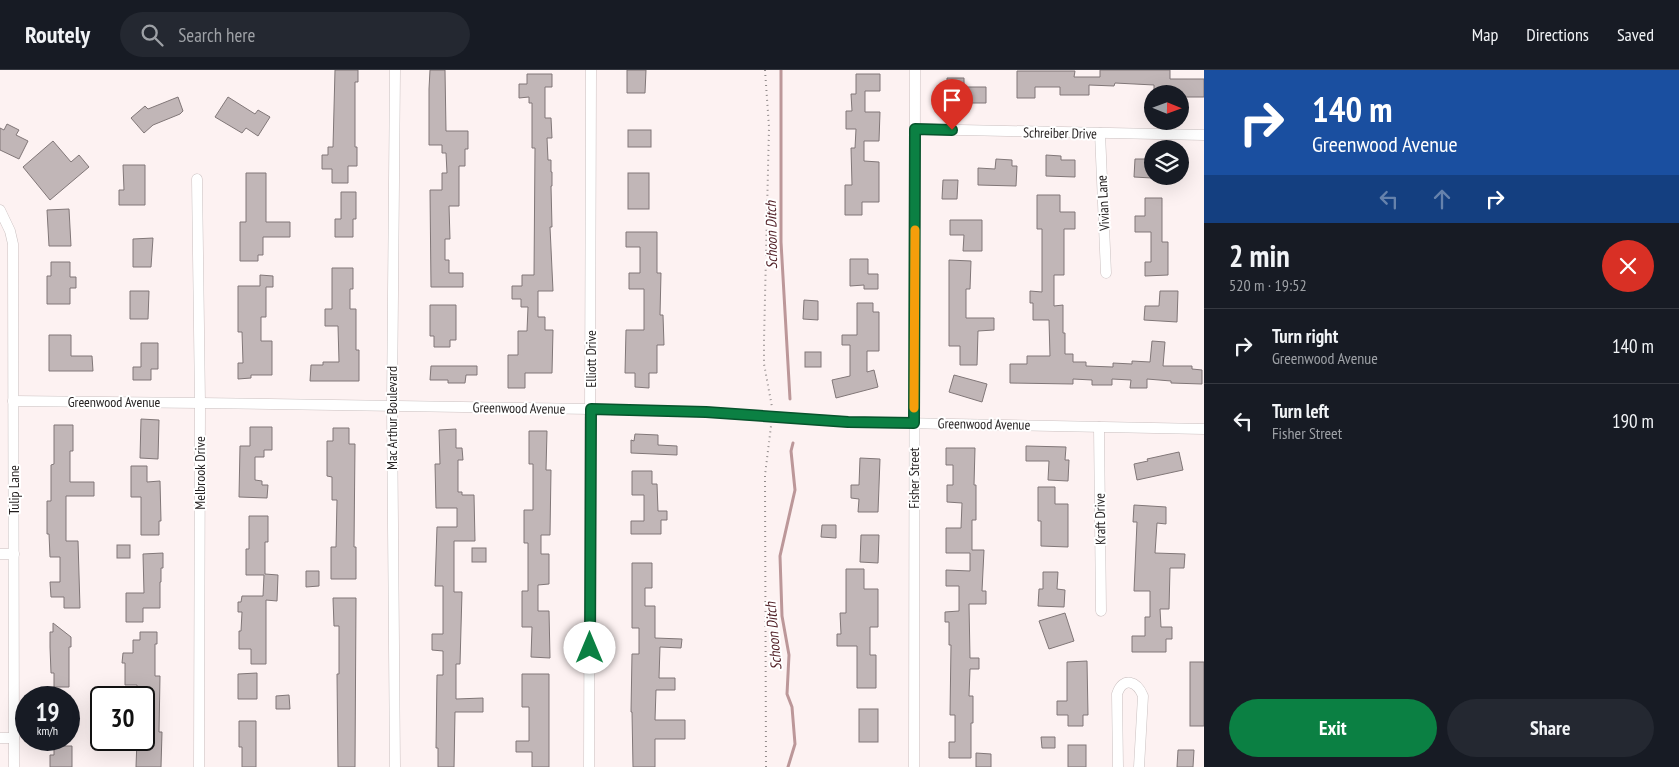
<!DOCTYPE html>
<meta charset="utf-8">
<style>
:root{--surface:#171b24;--page:#242831;--text:#f1f3f6;--muted:#9ea1a6;--line:#363941;--accent:#0b8043}
body{margin:0;font-family:"PT Sans Narrow",sans-serif;background:var(--page);color:var(--text);height:100vh;display:flex;flex-direction:column;font-size:19px;white-space:nowrap}
*{box-sizing:border-box;margin:0}
p{font-size:16px;color:var(--muted)}
.icon{flex:none;width:28px;height:28px;fill:none;stroke:currentColor;stroke-width:2;stroke-linecap:round;stroke-linejoin:round}
.map{position:relative;flex:1;overflow:hidden}
.panel{display:flex;flex-direction:column;background:var(--surface);width:475px}
.panel>*{flex:none}
.hud{background:#1a4fa0;color:#fff;overflow:hidden}
.needle{width:32px;rotate:91deg}
.buttons{position:absolute;left:1144px;top:15px;display:grid;gap:10px}
.buttons a{display:grid;place-items:center;width:45px;height:45px;border-radius:50%;background:var(--surface);box-shadow:0 5px 20px #0002;font-size:25px}
.speed{position:absolute;left:15px;top:616px;display:flex;gap:10px;font-size:25px;font-weight:700;text-align:center}
.speed>*{display:grid;place-content:center;width:65px;height:65px;border-radius:50%;background:var(--surface);box-shadow:0 5px 20px #0002;line-height:1}
.speed small{font-size:12px;font-weight:400}
.speed .limit{border:2px solid #111;border-radius:8px;background:#fff;color:#111}
.pin{position:absolute;display:grid;place-items:center;width:42px;height:42px;color:#fff;margin:-51px -21px;border-radius:50% 50% 50% 0;rotate:-45deg;box-shadow:0 0 5px #0007}
.pin .icon{rotate:45deg}
.me{position:absolute;width:55px;margin:-28px;rotate:0deg;stroke-linejoin:round;filter:drop-shadow(0 0 4px #0008)}
.turn{display:flex;align-items:center;gap:18px;height:105px;padding:0 25px;font-size:22px}
.turn .icon{width:65px;height:65px;stroke-width:2.5}
.turn b{display:block;font-size:35px;line-height:42px}
.lanes{display:flex;align-items:center;height:48px;padding:0 25px;background:#0003;justify-content:center;gap:25px;direction:ltr}
.lanes .off{opacity:.35}
.round{display:grid;place-items:center;flex:none;width:52px;height:52px;border-radius:26px;background:var(--page)}
.overview{display:flex;align-items:center;justify-content:space-between;height:85px;padding:0 25px}
h1{font-size:30px;font-weight:600;line-height:38px}
.primary-button{display:flex;gap:10px;margin-top:auto;padding:10px 25px}
.primary-button a{flex:1;height:58px;border-radius:30px;background:var(--accent);color:#fff;font-size:20px;font-weight:600;line-height:58px;text-align:center}
.primary-button a+a{background:var(--page);color:var(--text)}
ul{padding:0;list-style:none}
li{display:flex;align-items:center;gap:15px;height:75px;padding:0 25px;border-top:1px solid var(--line)}
li div{flex:1}
li b{display:block;font-size:19px}
li em{font-style:normal}
header{display:flex;align-items:center;gap:30px;box-sizing:border-box;height:70px;padding:0 25px;background:var(--surface);border-bottom:1px solid var(--line)}
header strong{font-size:24px}
nav{display:flex;gap:28px;margin-inline-start:auto;font-size:18px}
.search{width:350px;height:45px;background:var(--page);display:flex;align-items:center;gap:12px;box-sizing:border-box;padding:0 18px;border-radius:28px;color:var(--muted);font-size:19px}
main{display:flex;flex:1;min-height:0}
.map>svg:first-child{display:block}
.lines{fill:none;stroke-linecap:round;stroke-linejoin:round}
.stream{stroke:#bc9799;stroke-width:3}
.building{fill:#c1b6b7;stroke:#817778}
.minor-casing{stroke:#cac0c0;stroke-width:11}
.path{stroke:#928b8b;stroke-width:2;stroke-dasharray:1 4;stroke-linecap:butt}
.minor{stroke:#fff;stroke-width:10}
.route-casing{stroke:#07532c;stroke-width:12}
.route{stroke:#0b8043;stroke-width:9}
.slow{stroke:#f59e0b;stroke-width:9}
.labels{text-anchor:middle;dominant-baseline:central;stroke-width:4;stroke-linejoin:round;paint-order:stroke}
.street-label{font-size:14px;fill:#231f1f;stroke:#fff}
.water-label{font-size:15px;font-style:italic;fill:#4e1c23;stroke:#fff}
</style>
<header>
<strong>Routely</strong>
<div class="search"><svg class="icon" aria-label="search" viewBox="0 0 24 24"><circle cx="10" cy="10" r="6"/><path d="M15 15l6 6"/></svg>Search here</div>
<nav><a>Map</a><a>Directions</a><a>Saved</a></nav>
</header>
<main>
<div class="map">
<svg width="1204" height="697" viewBox="0 0 1204 697">
<rect width="100%" height="100%" fill="#fdf2f2"/>
<g class="lines">
<g class="stream">
<path d="M781,0V172L790,329"/>
<path d="M788,697L795,674L792,637L787,624L789,585L782,546L780,486L795,420L791,381L793,373"/>
</g>
</g>
<g class="building">
<path d="M335,0H358V12H355V77H357V96H348V113H332V99H322V85H328V77H333Z"/>
<path d="M430,0H445L446,61H468V79H465V96H459V136H449L450,169H445V190H449V203H463V217H431L430,120H442V103H447L446,83H442V75H429V19Z"/>
<path d="M627,0H646L645,23H627Z"/>
<path d="M1100,0H1170V9H1204V27H1180V24H1154V15L1115,13L1114,16L1089,15V25H1060V17H1035V28H1017V1H1075L1074,7H1100Z"/>
<path d="M527,4H552V17H545V48H551L552,68H547L548,90H551V102H552V116H551L552,157H550L553,221H538V247H545V260H553L552,303H525V318H508V285H518V261H527L528,237H521V229H512V216H522V205H534L535,78H532V33H529V27L519,28V14H527Z"/>
<path d="M856,4H880V21H865V42H880L879,71H864V91L879,92V132H862V145H845V115H852L851,78H855L856,59H846V41H852L851,24H856Z"/>
<path d="M947,8H964V17H986V33H947Z"/>
<path d="M178,27L183,41L180,44L153,55L144,63L131,48L145,36L148,39Z"/>
<path d="M228,27L255,44L258,40L270,47L258,66L246,58L242,63L215,47Z"/>
<path d="M7,54L19,60L16,65L28,71L19,89L0,80V58L4,60Z"/>
<rect x="628" y="60" width="23" height="17"/>
<path d="M53,71L71,92L79,85L89,97L50,130L23,97Z"/>
<path d="M1046,85L1061,86V90H1075V107L1046,106Z"/>
<path d="M996,89L1012,90V96H1017L1016,116L978,115V98L995,99Z"/>
<path d="M1135,89H1152V108L1134,107Z"/>
<path d="M123,95H145V135H119V120H124Z"/>
<path d="M246,103H266V152H290V167H263V185H258V191H240V152H246Z"/>
<rect x="628" y="103" width="21" height="36"/>
<path d="M943,110H958L957,129H942Z"/>
<path d="M341,122H356V149H353V167H335V149H341Z"/>
<path d="M1037,125H1060V142H1075V159H1064V205H1054V236L1063,235V263H1065V284H1073V292H1086V296L1113,297V293L1132,294V291L1150,292L1152,271L1165,272L1163,296H1192V299L1202,300V314L1171,313V311L1147,309V318H1130L1131,310L1112,309V315H1092V310L1073,309V314L1010,313V294H1027V286H1050L1049,250H1033V233H1030V221L1042,222V159H1037Z"/>
<path d="M1145,128H1162V172H1168V205L1145,206V192H1151V162H1135V146H1145Z"/>
<path d="M69,139L71,176H49L47,140Z"/>
<path d="M950,150H982V181H963L964,165H950Z"/>
<path d="M626,162H657V203H661L660,245H663L664,275H657V303H649V318L635,317V303H625L626,260H644V219H629V203H640V177H626Z"/>
<path d="M153,168L151,197H133V169Z"/>
<path d="M850,189H868V204H878V219H864V215L850,216Z"/>
<path d="M949,190L971,191L970,219H966V248H994V260L978,261L977,295H960V276H949Z"/>
<path d="M51,192H70V207H76V218H70V234H47V206H51Z"/>
<path d="M332,198H353V219H350V239H356V280H359V311H310L311,295H323V292H339L338,256H325V239H332Z"/>
<path d="M260,205L273,206V217H266V247H261V271H272V305H251V308L238,309V293H243L242,262H238V216H260Z"/>
<path d="M130,221H149L148,249H130Z"/>
<path d="M1160,221H1178L1177,252L1144,250L1145,236H1159Z"/>
<path d="M804,230L818,231V250L803,249Z"/>
<path d="M857,233H873V242H879V281H867V302L874,300L878,317L836,328L832,310L850,306V275H842V265H857Z"/>
<path d="M430,235H456V270H450V277H434V266H430Z"/>
<path d="M49,265H71V286H92L93,301H49Z"/>
<path d="M141,273H158V299H151V310H133V297H141Z"/>
<rect x="805" y="282" width="16" height="15"/>
<path d="M431,296H477V305H466L465,313H448V310H430Z"/>
<path d="M954,305L987,314L982,332L949,322Z"/>
<path d="M141,349L159,350L158,389L140,388Z"/>
<path d="M54,355H73V381H70V412H94V426H66V471H78L80,538H64V527H51L50,512H60V487H50L49,464H47V431H51V395L54,394Z"/>
<path d="M250,357H272V380H264V387H255V410L262,411V415H268L267,428L239,427L240,376H250Z"/>
<path d="M333,358H349V374H355L354,477H356V509H331V477H336L337,430H332V407L327,406V371H333Z"/>
<path d="M456,359V378H462L463,390H458V422H462V425H474L475,471H454V522H462L460,594H456V629L483,628V642H455L454,697H438V678H436L437,605H443V581L432,580V564H443V516H435L437,457H457V438H436L435,394H440L439,360Z"/>
<path d="M529,361H547L546,400H551L550,465H541V484H549V514L538,515V541H549L550,588L531,587L532,557H522V521H528V473H524V440H533V394H529Z"/>
<path d="M635,364L658,365V375L677,376V385L631,383V370L634,371Z"/>
<path d="M1026,376L1066,377L1065,390H1069L1068,411L1048,410L1049,391H1026Z"/>
<path d="M946,378H975L974,415H976V450H972V480H984L982,521H986V534H969L970,588H979V599H970L969,626H973V653H971V688H949V672H955V645H950L951,575H949V552H945V542L959,541V516H946V500L970,501V483H946V458H961L962,433L947,432V415H953V395H946Z"/>
<path d="M1179,382L1183,400L1137,410L1134,394L1148,391L1147,389Z"/>
<path d="M860,388L880,389L878,442H858L859,429L851,428V415H859Z"/>
<path d="M131,396H147V412L160,411L161,451H159V465H141V427H131Z"/>
<path d="M632,401H652V414H657L658,441H667V450H661V464H631V451H644V425H632Z"/>
<path d="M1038,417H1055V434H1068V477L1041,476V451H1038Z"/>
<path d="M1134,435L1166,437V454L1157,453L1155,483L1185,484L1184,498H1170L1169,539H1160L1161,557H1172V569H1166V582H1132V566H1145V547H1150V521H1134L1137,452H1133Z"/>
<path d="M249,446H268V472H265V504L278,505L277,531L266,530V594H251V579H239V561H241L242,542H238V532H241L242,526H263L264,505H246V479H249Z"/>
<path d="M822,455H836V468L821,467Z"/>
<path d="M861,465H879L878,493L860,492Z"/>
<rect x="117" y="475" width="13" height="13"/>
<rect x="472" y="478" width="14" height="14"/>
<path d="M163,483V498H161V512H160V538H143V552H126V523H144L143,484Z"/>
<path d="M632,493H652V518H645V536H655V568L682,569L681,578L660,577L659,608H675V620H656L655,650H685V669H655V697H633L632,642H631L632,584H639V558H632Z"/>
<path d="M846,499H864V519H878V557H870V585H876V618H857V576H837V564H841L840,543H846Z"/>
<path d="M306,501H319V516L306,517Z"/>
<path d="M1043,502H1058L1057,519L1065,520L1064,537L1038,536L1039,519H1043Z"/>
<path d="M333,528H356L355,697H338L337,604H339V556H334Z"/>
<path d="M1065,543L1074,571L1049,579L1039,551Z"/>
<path d="M53,553L71,567V577H69V617H54V603H51L50,577V562H53Z"/>
<path d="M140,562H157V574H155V606H160L159,662H162L161,697H136L137,670H144V628H137V615H125V593H122L123,583H133V570H140Z"/>
<path d="M1087,591L1088,645H1083V656H1068V645H1057V631H1067V592Z"/>
<rect x="1190" y="592" width="14" height="64"/>
<path d="M257,603V629H238V604Z"/>
<path d="M522,604H549V697H532V682H516V671H529V637H522Z"/>
<path d="M289,625L290,639H276V626Z"/>
<rect x="859" y="639" width="19" height="33"/>
<path d="M239,651H256V697H242V677H239Z"/>
<path d="M1041,667H1055V678H1042Z"/>
<rect x="1068" y="675" width="18" height="22"/>
<path d="M54,676H72V697H50V685H54Z"/>
<path d="M1178,680H1194L1193,697H1177Z"/>
<path d="M976,683L991,684V697H976Z"/>
</g>
<g class="lines">
<defs>
<g id="minor">
<path d="M395,0L392,335L395,697"/>
<path d="M915,59L1204,65"/>
<path d="M1100,63L1106,203"/>
<path d="M197,109L200,333L199,697"/>
<path d="M0,140L10,161L13,174L14,697"/>
<path d="M13,331L200,333L591,339L706,342L849,352L1204,359"/>
<path d="M1099,357L1101,541"/>
<path d="M0,484H14"/>
<path d="M0,668H14"/>
<path d="M589,697L591,0"/>
<path d="M914,697L915,0"/>
<path d="M1118,697L1117,624C1123,606 1137,611 1143,626L1139,697"/>
</g>
</defs>
<use href="#minor" class="minor-casing"/>
<g class="path">
<path d="M765,0L769,57L764,271V294L772,337"/>
<path d="M766,697L765,405L771,356"/>
</g>
<use href="#minor" class="minor"/>
</g>
<g class="lines">
<defs>
<path id="route" d="M590,578L591,339L706,342L848,352L914,353L915,59L952,60"/>
</defs>
<use href="#route" class="route-casing"/>
<use href="#route" class="route"/>
<path class="slow" d="M914,338L915,160"/>
</g>
<g class="labels">
<g class="street-label">
<text transform="translate(1060 63) rotate(1)">Schreiber Drive</text>
<text transform="translate(1103 133) rotate(-93)">Vivian Lane</text>
<text transform="translate(591 289) rotate(-90)">Elliott Drive</text>
<text x="114" y="332">Greenwood Avenue</text>
<text transform="translate(519 338) rotate(1)">Greenwood Avenue</text>
<text transform="translate(392 348) rotate(-90)">Mac Arthur Boulevard</text>
<text transform="translate(984 354) rotate(1)">Greenwood Avenue</text>
<text transform="translate(200 403) rotate(-90)">Melbrook Drive</text>
<text transform="translate(914 408) rotate(-90)">Fisher Street</text>
<text transform="translate(14 420) rotate(-90)">Tulip Lane</text>
<text transform="translate(1100 449) rotate(-91)">Kraft Drive</text>
</g>
<g class="water-label">
<text transform="translate(771 165) rotate(-91)">Schoon Ditch</text>
<text transform="translate(773 566) rotate(-95)">Schoon Ditch</text>
</g>
</g>
</svg>
<div class="buttons">
<a><svg class="needle" viewBox="-14 -14 28 28"><path d="M0-13l5 13h-10z" fill="#e53935"/><path d="M0 13l5-13h-10z" fill="#9ea1a6"/></svg></a>
<a><svg class="icon" aria-label="layers" viewBox="0 0 24 24"><path d="M12 4l9 5-9 5-9-5zM3 14l9 5 9-5"/></svg></a>
</div>
<div class="speed"><div>19<small>km/h</small></div><div class="limit">30</div></div>
<div class="pin" style="left:952px;top:60px;background:#d93025"><svg class="icon" aria-label="arrive" viewBox="0 0 24 24"><path d="M6 21V4h12l-3 4 3 4H6"/></svg></div>
<svg class="me" style="left:590px;top:578px" viewBox="-20 -20 40 40"><circle r="19" fill="#fff"/><path d="M0-13L10 11 0 6-10 11z" fill="#0b8043"/></svg>
</div>
<section class="panel">
<div class="hud">
<div class="turn"><svg class="icon" aria-label="right" viewBox="0 0 24 24"><path d="M7 20v-9h11M14 6l5 5-5 5"/></svg><div><b>140 m</b>Greenwood Avenue</div></div>
<div class="lanes"><svg class="icon off" aria-label="left" viewBox="0 0 24 24"><path d="M17 20v-9H6M10 6l-5 5 5 5"/></svg><svg class="icon off" aria-label="ahead" viewBox="0 0 24 24"><path d="M12 20V5M6 11l6-6 6 6"/></svg><svg class="icon" aria-label="right" viewBox="0 0 24 24"><path d="M7 20v-9h11M14 6l5 5-5 5"/></svg></div>
</div>
<div class="overview"><div><h1>2 min</h1><p>520 m · 19:52</p></div><a class="round" style="background:#d93025;color:#fff"><svg class="icon" aria-label="close" viewBox="0 0 24 24"><path d="M6 6l12 12M18 6L6 18"/></svg></a></div>
<ul>
<li><svg class="icon" aria-label="right" viewBox="0 0 24 24"><path d="M7 20v-9h11M14 6l5 5-5 5"/></svg><div><b>Turn right</b><p>Greenwood Avenue</p></div><em>140 m</em></li>
<li><svg class="icon" aria-label="left" viewBox="0 0 24 24"><path d="M17 20v-9H6M10 6l-5 5 5 5"/></svg><div><b>Turn left</b><p>Fisher Street</p></div><em>190 m</em></li>
</ul>
<div class="primary-button"><a>Exit</a><a>Share</a></div>
</section>
</main>
